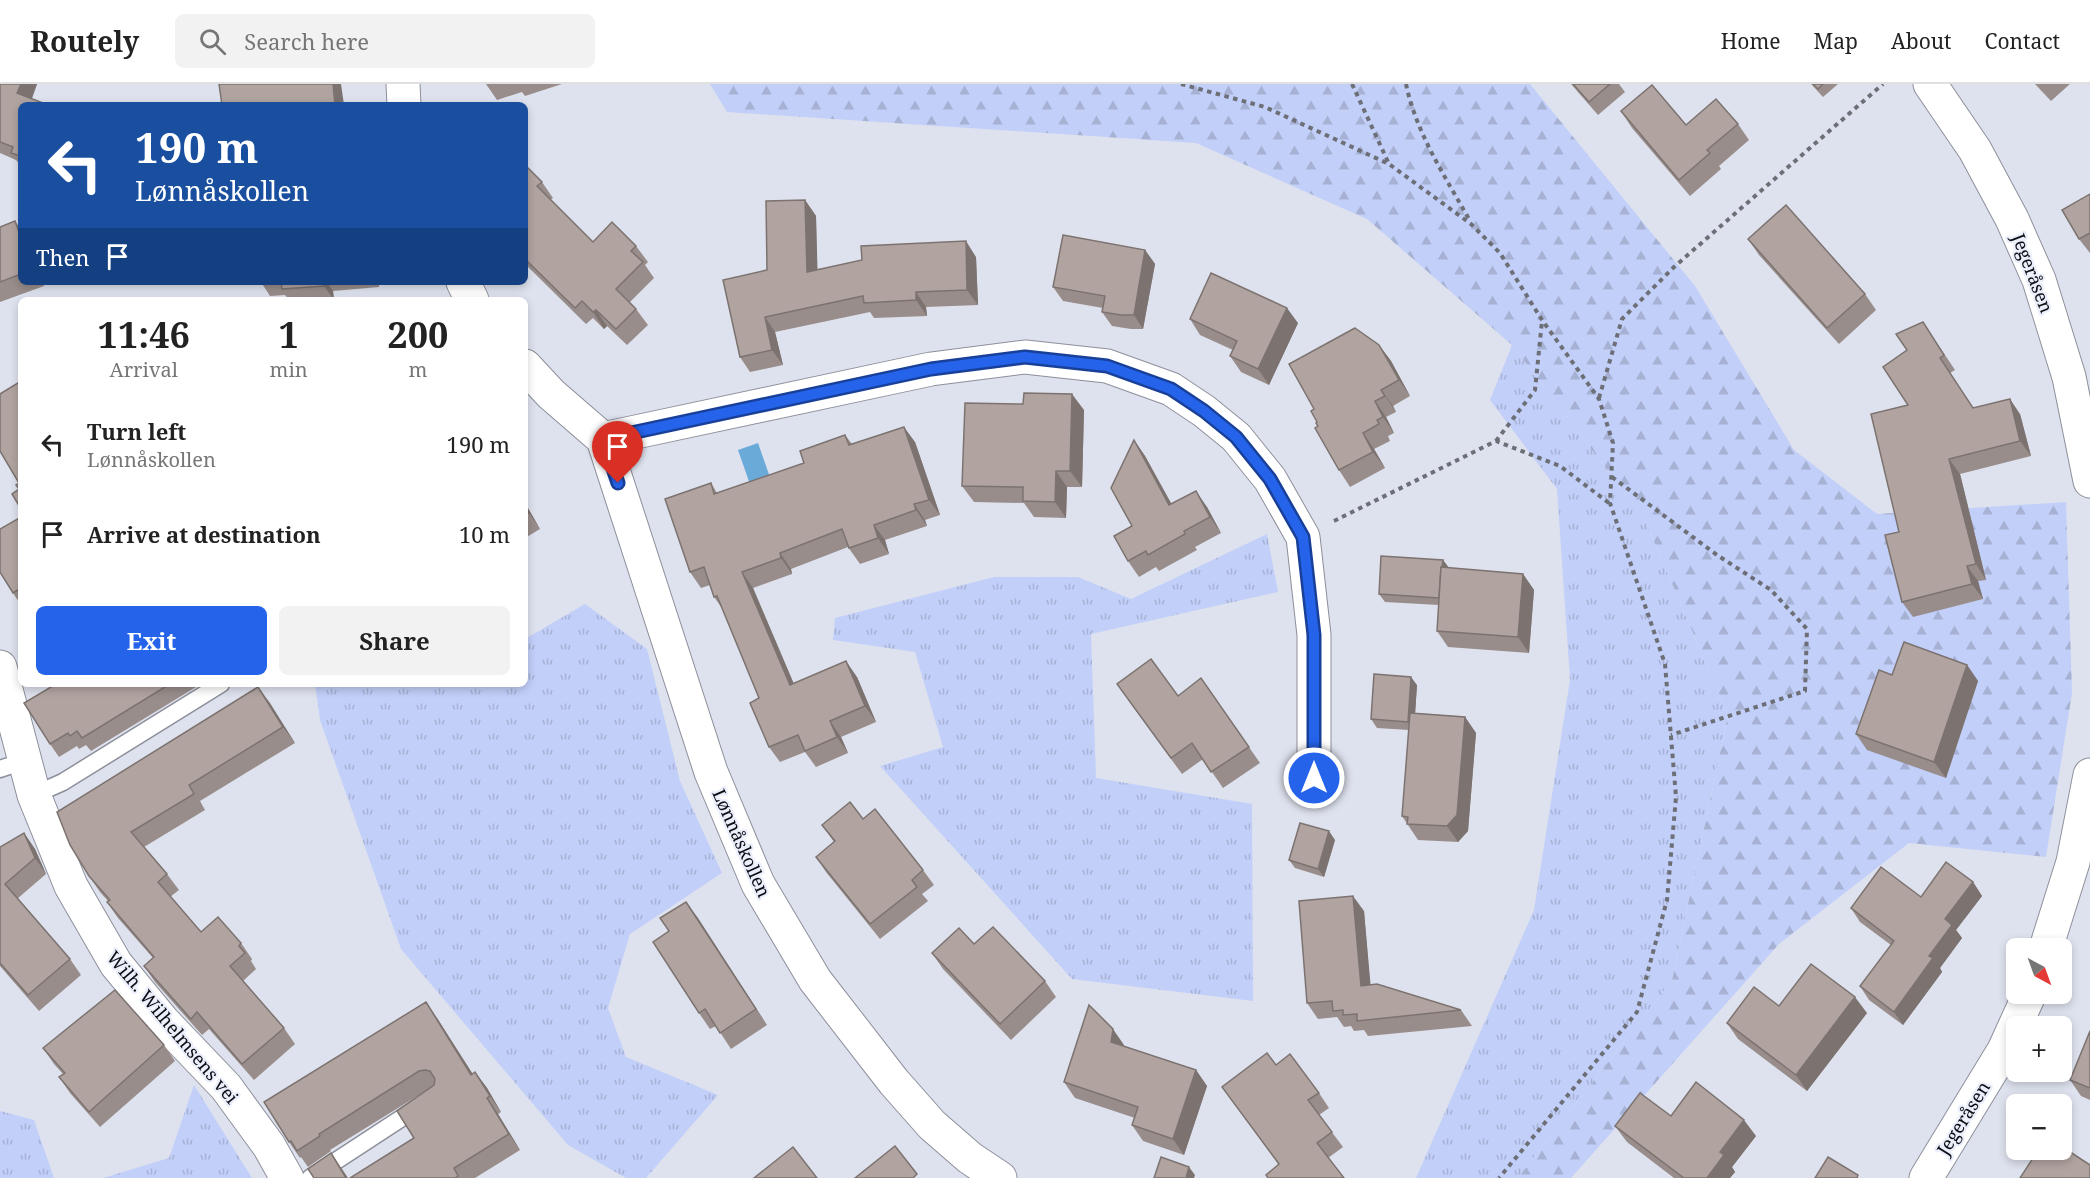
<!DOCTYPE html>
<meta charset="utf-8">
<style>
:root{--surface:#fff;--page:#f2f2f2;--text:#222;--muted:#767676;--line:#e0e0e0;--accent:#2563eb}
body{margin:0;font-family:"Noto Serif",serif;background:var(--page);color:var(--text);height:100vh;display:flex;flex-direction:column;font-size:22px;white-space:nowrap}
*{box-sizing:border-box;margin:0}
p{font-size:20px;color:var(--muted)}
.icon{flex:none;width:33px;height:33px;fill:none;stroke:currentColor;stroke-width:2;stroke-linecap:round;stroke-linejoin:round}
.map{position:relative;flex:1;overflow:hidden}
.side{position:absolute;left:18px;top:213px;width:510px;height:390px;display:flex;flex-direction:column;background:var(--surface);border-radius:9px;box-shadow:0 3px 9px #0003}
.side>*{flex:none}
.hud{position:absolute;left:18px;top:18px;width:510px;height:183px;border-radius:9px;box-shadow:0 3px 9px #0003;background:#1a4fa0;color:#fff;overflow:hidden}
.needle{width:39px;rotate:139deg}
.tools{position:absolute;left:2006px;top:854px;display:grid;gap:12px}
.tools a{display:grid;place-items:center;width:66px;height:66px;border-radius:9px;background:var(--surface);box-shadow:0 3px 9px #0003;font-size:30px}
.pin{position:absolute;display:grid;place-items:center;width:51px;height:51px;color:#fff;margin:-62px -26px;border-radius:50% 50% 50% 0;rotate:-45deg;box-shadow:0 0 6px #0007}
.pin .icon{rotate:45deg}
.me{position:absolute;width:66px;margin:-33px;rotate:0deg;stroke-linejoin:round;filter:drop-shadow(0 0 4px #0008)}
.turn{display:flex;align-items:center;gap:21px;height:126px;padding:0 18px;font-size:27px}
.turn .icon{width:78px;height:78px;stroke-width:2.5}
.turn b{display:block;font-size:42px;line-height:51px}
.then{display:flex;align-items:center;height:57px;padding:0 18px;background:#0003;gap:12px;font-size:22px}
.eta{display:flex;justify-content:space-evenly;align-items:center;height:102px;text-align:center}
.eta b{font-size:36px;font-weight:700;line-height:42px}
.cta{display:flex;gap:12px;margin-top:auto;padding:12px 18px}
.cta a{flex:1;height:69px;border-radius:9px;background:var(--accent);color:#fff;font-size:24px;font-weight:700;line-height:69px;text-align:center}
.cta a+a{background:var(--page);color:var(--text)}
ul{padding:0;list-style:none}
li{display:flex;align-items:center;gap:18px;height:90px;padding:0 18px}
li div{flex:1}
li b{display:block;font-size:22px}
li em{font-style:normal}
header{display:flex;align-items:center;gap:36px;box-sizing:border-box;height:84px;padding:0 30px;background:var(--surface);border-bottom:2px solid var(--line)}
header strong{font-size:28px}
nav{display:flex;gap:33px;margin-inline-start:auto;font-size:21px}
.search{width:420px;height:54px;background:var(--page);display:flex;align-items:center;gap:15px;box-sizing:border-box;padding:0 21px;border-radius:9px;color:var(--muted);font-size:22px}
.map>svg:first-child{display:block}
.grass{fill:url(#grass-tufts)}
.forest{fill:url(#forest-firs)}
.water{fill:#6aaad9}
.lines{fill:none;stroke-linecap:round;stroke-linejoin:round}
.lane-casing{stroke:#8d909b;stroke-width:19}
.street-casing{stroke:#8d909b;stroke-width:35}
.path{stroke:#6d6f77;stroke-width:4;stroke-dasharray:4.5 4.5;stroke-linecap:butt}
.lane{stroke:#fff;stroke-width:16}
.street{stroke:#fff;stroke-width:33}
.wall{fill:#988d8a}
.shaded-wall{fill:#7c7370}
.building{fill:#b1a4a0;stroke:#7c7370;stroke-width:1.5}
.route-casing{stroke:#184099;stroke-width:15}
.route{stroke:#2563eb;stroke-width:10}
.labels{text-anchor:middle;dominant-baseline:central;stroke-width:4.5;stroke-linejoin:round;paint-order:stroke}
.street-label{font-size:18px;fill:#0c0d11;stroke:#ebeffb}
</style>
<header>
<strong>Routely</strong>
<div class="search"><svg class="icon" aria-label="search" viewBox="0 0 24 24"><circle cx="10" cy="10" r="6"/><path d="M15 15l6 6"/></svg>Search here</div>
<nav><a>Home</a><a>Map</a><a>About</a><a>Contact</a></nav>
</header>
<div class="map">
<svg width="2090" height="1094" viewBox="0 0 2090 1094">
<defs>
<pattern id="grass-tufts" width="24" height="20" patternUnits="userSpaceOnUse" patternTransform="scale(1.5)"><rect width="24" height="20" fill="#c2cff9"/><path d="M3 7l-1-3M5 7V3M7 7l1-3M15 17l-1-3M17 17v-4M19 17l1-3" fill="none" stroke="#a6b1d4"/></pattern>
<pattern id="forest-firs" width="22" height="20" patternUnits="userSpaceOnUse" patternTransform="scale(1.5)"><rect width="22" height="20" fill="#c2cff9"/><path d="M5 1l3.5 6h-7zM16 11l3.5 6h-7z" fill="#a6b1d4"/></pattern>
</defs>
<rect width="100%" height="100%" fill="#dee2ee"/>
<g class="grass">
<path d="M1512,261L1644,434L1728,631L1672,896L1518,1094H1416L1534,826L1570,596L1557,405L1490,316Z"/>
<path d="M1267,450L1278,508L1091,550L1096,694L1252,720L1253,917L1072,895L880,682L943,663L915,568L833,556L835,534L994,493H1078L1131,515Z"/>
<path d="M585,520L647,565L680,697L722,789L630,850L608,924L626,973L718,1011L646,1094H626L568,1061L401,865L320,636L315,600H525V555Z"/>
<path d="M194,1001L252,1094H103L169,1074Z"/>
<path d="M0,1027L34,1036L54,1094H0Z"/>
</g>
<path class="forest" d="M710,0H1530L1695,202L1794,366L1877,430L2066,418L2072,609L2046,773L1909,759L1779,860L1571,1094H1518L1672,896L1728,631L1644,434L1512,261L1367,135L1196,59L727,28Z"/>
<path class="water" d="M758,359L772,399L752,406L738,366Z"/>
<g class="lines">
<defs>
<g id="lane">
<path d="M0,685L24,677"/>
<path d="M34,711L63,698L221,600"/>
<path d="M310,1094L420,1022"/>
</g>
<g id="street">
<path d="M403,0L404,21"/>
<path d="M1930,0L1975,66L2012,135L2039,196L2069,293L2090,397"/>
<path d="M463,198L472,216"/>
<path d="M525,282L551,310L603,355L711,688L758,800L815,896L894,998L932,1041L970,1074L1000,1094"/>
<path d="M603,355L931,285L1025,273L1107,282L1171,305L1204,327L1236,353L1270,395L1303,453L1314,551V694"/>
<path d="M0,583L34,711L71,802L116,880L163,937L226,1003L269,1062L287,1094"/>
<path d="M2046,864L2073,778L2090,691"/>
<path d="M1926,1094L2004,966L2030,909"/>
</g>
</defs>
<use href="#lane" class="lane-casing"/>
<use href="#street" class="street-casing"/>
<g class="path">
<path d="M1181,0L1265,23L1389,80L1471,140L1500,169L1542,236L1599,315L1613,359L1610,419L1665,580L1676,713L1667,816L1637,928L1499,1094"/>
<path d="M1352,0L1389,80"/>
<path d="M1406,0C1416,49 1446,94 1470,137"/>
<path d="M1599,314L1622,235L1674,183L1883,0"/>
<path d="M1496,357L1535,306L1542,237"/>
<path d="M1612,393L1717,471L1771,506L1807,545L1805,607L1671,651"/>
<path d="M1334,437L1496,357L1560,382L1609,419"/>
</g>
<use href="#lane" class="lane"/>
<use href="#street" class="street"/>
</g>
<g class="wall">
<path d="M0,0H37L32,15L21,21V82L16,76L0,69Z"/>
<path d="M486,0H562L525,12L522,8L497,16Z"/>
<path d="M1571,0H1619L1625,8L1598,31Z"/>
<path d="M1811,0H1838L1823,13Z"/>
<path d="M2035,0H2070L2051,17Z"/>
<path d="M1621,27L1686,41L1738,40L1749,56L1719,82L1721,85L1690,112L1632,44Z"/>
<path d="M525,81L542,98L553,114L550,116L593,158L636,162L648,178L645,181L654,194L630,218L636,225L648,241L627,261L607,242L604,245L593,234L586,240L525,180Z"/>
<path d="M2090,110V169L2079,155Z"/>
<path d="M805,116L816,132L817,185L976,173L978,221L926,223L927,232L874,234L870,228L775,248L783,281L750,288L740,273L767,186Z"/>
<path d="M0,143L21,146V198H43L44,202L0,218Z"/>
<path d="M1748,155L1865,210L1876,226L1839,260L1759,171Z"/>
<path d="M1145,166L1155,180L1143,245H1131L1112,242L1102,228L1103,224L1063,217L1053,203Z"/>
<path d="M261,198H379V203L333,207L334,216H289L285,211L270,212Z"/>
<path d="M1190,235L1298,239L1269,301L1241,288L1230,272L1233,266L1200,251Z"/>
<path d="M1923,238L1955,286L1950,289L1973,324L2020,330L2031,372L1960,390L1986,496L1978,497L1983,515L1913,533L1902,518L1899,448L1908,321L1907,266Z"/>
<path d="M1379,261L1391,277L1410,312L1393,322L1396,328L1386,333L1394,349L1388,352L1390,357L1374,365L1385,384L1350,403L1339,386L1318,342L1314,325Z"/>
<path d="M1084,326L1082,403H1067L1066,434L1034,433L1024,419L974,418L962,402Z"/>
<path d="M845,351L852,360L915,358L940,431L925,436L927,442L885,456L889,470L860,480L848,463L791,485L792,490L753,504L794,600L857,593L876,638L841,653L848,669L816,683L805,668L780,678L769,663L759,614L722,524L714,513L710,501L701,504L690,488L711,399L717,409L804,379Z"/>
<path d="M1134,356L1145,372L1171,420L1207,423L1221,449L1195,463L1197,466L1159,487L1156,483L1139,493L1128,477L1132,442Z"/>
<path d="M525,419L540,445L525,454Z"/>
<path d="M21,433V521L13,509Z"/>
<path d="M1443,476L1449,484L1523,490L1534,506L1529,569L1448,563L1437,547L1439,521L1385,518L1379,510Z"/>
<path d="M1967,581L1978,597L1946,694L1867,666L1856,650L1892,591Z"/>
<path d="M1201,594L1260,679L1223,704L1203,675L1182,690L1128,616L1178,612Z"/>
<path d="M56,600H194L196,603L91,667L86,661L79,665L77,662L59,673L50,660Z"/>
<path d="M1417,601L1415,629L1465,633L1476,649L1468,747L1458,758L1418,756L1402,732L1409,646L1377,644L1371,635Z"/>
<path d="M258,603L295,659L200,717L205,726L144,763L167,790L179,806L170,813L201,848L241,859L252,875L251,877L256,885L243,897L284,944L295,960L254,996L209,945L202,951L155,898L144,882L153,874L118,834L107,818L108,817L100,808L89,792Z"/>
<path d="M863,735L923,786L934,801L922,810L928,817L880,855L826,788L816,773L834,758L822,741Z"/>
<path d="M24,749L35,765L46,790L17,815L70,875L81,891L39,927L0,882V763Z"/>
<path d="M1335,756L1324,793L1295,784L1289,776Z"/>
<path d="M1973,798L1982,812L1956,846L1962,854L1940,884L1942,888L1903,941L1869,916L1860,902L1891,861L1860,838L1851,824L1921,813Z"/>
<path d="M686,818L767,941L731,965L716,942L710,945L699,929L669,847Z"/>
<path d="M1364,827L1370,901L1461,926L1472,942L1368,952L1364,946L1354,947L1351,942L1344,943L1337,933L1318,935L1307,919Z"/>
<path d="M974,860L1045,897L1056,913L1011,956L943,885L932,869Z"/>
<path d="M1779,922L1867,929L1807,1007L1738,955L1727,939Z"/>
<path d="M437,934L472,990L475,988L487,1004L501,1028L498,1030L520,1066L475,1094H350L414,1054L432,1003L330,1066L331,1067L308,1083L301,1073L300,1074L289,1058Z"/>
<path d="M2090,947V1016L2081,1012L2070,996Z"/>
<path d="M164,961L175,977L100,1043L70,1009L59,993L63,990L54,980L43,964Z"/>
<path d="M1124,961V963L1196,986L1207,1002L1184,1071L1143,1057L1132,1041L1135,1034L1075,1014L1064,998Z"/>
<path d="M1276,981L1319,1009L1329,1024L1319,1031L1343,1063L1328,1074L1279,1081L1222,1003Z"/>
<path d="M1671,1032L1756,1052L1732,1083L1735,1088L1730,1094H1674L1627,1058L1615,1042Z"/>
</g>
<g class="shaded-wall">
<path d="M21,0H37L29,21L17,9Z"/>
<path d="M333,0H341L344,21H335Z"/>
<path d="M805,116L816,132L818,203L807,188Z"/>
<path d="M15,137L21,146V154Z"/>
<path d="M966,157L976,173L978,221L967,206Z"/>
<path d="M1145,166L1155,180L1143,245L1134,231Z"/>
<path d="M323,198H327L333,207L334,216L324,202Z"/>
<path d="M916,208L926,223L927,232L916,216Z"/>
<path d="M1287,224L1298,239L1269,301L1258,285Z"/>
<path d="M596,226L607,242L604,245L593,228Z"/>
<path d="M765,233L775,248L783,281L772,266Z"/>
<path d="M1379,261L1391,277L1410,312L1399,296Z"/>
<path d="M1381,306L1393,322L1396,328L1385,312Z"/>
<path d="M1072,310L1084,326L1082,403L1070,387Z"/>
<path d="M2010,315L2020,330L2031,372L2020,357Z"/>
<path d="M1375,317L1386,333L1394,349L1383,333Z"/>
<path d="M904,343L915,358L940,431L929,416Z"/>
<path d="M1363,349L1374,365L1385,384L1373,368Z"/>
<path d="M1134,356L1145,372L1181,437L1169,421Z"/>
<path d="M1949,375L1960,390L1986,496L1976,480Z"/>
<path d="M1056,387L1067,403L1066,434L1055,418Z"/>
<path d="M1196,407L1207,423L1221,449L1210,433Z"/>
<path d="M525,419L540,445L525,423Z"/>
<path d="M914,420L925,436L927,442L916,426Z"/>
<path d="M874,441L885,456L889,470L878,454Z"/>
<path d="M780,469L791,485L792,490L781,474Z"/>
<path d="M1443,476L1449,484L1441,514Z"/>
<path d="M1967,482L1978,497L1983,515L1972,500Z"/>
<path d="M742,488L753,504L801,617L790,601Z"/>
<path d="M1523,490L1534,506L1529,569L1518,553Z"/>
<path d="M846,577L857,593L876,638L865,622Z"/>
<path d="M1967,581L1978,597L1946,694L1934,678Z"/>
<path d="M1411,593L1417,601L1414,647L1408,638Z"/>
<path d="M258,603L270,619L295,659L283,643Z"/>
<path d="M1465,633L1476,649L1468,747L1458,758L1447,742Z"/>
<path d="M830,637L841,653L848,669L837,653Z"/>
<path d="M1329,747L1335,756L1324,793L1318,785Z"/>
<path d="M24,749L35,765L46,790L35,774Z"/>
<path d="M1973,798L1982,812L1956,846L1962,854L1940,884L1942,888L1903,941L1894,928L1929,872L1945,835Z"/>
<path d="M1353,812L1364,827L1372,917L1361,902Z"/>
<path d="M686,818L698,834L767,941L756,925Z"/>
<path d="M1855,913L1867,929L1807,1007L1796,991Z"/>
<path d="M426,918L437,934L483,1006L471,991Z"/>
<path d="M1113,945L1124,961L1122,974L1111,958Z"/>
<path d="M1196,986L1207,1002L1184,1071L1173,1055Z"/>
<path d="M475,988L487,1004L501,1028L490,1012Z"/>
<path d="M487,1014L498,1030L520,1066L509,1050Z"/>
<path d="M1744,1036L1756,1052L1732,1083L1735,1088L1730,1094H1707L1720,1068Z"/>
<path d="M331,1069L342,1085L348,1094H346Z"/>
<path d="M1189,1083L1195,1091L1194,1094H1186Z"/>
</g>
<g class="building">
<path d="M0,0H21L17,9L48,21H21V72L11,69L13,63L0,58Z"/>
<path d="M219,0H333L335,21H222Z"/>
<path d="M1573,0H1610L1589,18Z"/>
<path d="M1813,0H1823L1818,5Z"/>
<path d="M1652,1L1686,41L1716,15L1738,40L1707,66L1710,69L1679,96L1621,27Z"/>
<path d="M525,81L542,98L537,102L593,158L612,138L636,162L631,167L643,178L616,205L636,225L616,245L596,226L593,228L582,217L575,224L525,175Z"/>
<path d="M2090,110V149L2079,155L2062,126Z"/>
<path d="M805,116L807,188L862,176L861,162L966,157L967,206L916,208V216L864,219L863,212L765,233L772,266L740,273L723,196L767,186L766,117Z"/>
<path d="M1786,121L1865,210L1827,244L1748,155Z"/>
<path d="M15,137L21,154V190L0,198V143Z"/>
<path d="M1063,151L1145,166L1134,231H1121L1102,228L1105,212L1053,203Z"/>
<path d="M1211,189L1287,224L1258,285L1230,272L1237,257L1190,235Z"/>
<path d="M281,198H323L324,202L282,205Z"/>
<path d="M1923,238L1944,271L1940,274L1973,324L2010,315L2020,357L1949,375L1976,480L1967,482L1972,500L1902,518L1885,451L1899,448L1871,330L1908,321L1883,283L1907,266L1896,250Z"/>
<path d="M1355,244L1379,261L1399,296L1381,306L1385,312L1375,317L1383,333L1377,336L1379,340L1363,349L1373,368L1339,386L1315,344L1318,342L1316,339L1317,338L1311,327L1314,325L1289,280Z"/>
<path d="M21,297V425L12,410L19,405L16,401L19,399L0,367V310Z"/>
<path d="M1024,309L1072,310L1070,387H1056L1055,418L1023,417V403L962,402L965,319L1023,320Z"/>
<path d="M904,343L929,416L914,420L916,426L874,441L878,454L849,464L842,445L780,469L781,474L742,488L790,601L846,577L865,622L830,637L837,653L805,667L798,651L769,663L750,619L759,614L717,512L714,513L704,483L690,488L665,415L711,399L714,410L804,379L800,367L845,351L849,361Z"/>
<path d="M1134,356L1169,421L1196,407L1210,433L1184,447L1185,450L1148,471L1146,467L1128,477L1114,452L1132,442L1111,404Z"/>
<path d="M525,423L529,429L525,431Z"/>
<path d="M21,433V504L13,509L0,488V445Z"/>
<path d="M1381,472L1443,476L1442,483H1441L1439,514L1379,510Z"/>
<path d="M1441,483L1523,490L1518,553L1437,547Z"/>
<path d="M1904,558L1967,581L1934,678L1856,650L1879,586L1892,591Z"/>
<path d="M1151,575L1178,612L1201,594L1249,663L1211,688L1192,659L1171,674L1117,600Z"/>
<path d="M1374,590L1411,593L1408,638L1371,635Z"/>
<path d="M56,600H170L82,654L77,647L70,652L68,649L50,660L24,619Z"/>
<path d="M258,603L283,643L189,701L194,710L131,748L167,790L158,798L201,848L218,833L241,859L239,862L245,869L230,882L284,944L242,980L197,928L191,935L144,882L154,873L107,818L110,816L89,792L70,761L57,728Z"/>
<path d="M1410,629L1465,633L1457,731L1447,742L1407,740L1408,733L1402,732Z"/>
<path d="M850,718L863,735L875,725L923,786L912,796L917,803L870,840L816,773L835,757L822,741Z"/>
<path d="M1300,739L1329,747L1318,785L1289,776Z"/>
<path d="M24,749L35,774L5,800L70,875L28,911L0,879V763Z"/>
<path d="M1946,778L1973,798L1945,835L1952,841L1929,872L1933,874L1894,928L1860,902L1894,857L1851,824L1881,783L1921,813Z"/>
<path d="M1353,812L1361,902L1377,900L1461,926L1357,937V930L1343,931V926L1333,927L1332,917L1307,919L1299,817Z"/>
<path d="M686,818L756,925L720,949L705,925L699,929L653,858L669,847L660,834Z"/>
<path d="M993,843L1045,897L1000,940L932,869L959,844L974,860Z"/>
<path d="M1811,880L1855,913L1796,991L1727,939L1754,903L1779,922Z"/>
<path d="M115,906L164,961L89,1028L59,993L65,989L43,964Z"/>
<path d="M426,918L471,991L475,988L490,1012L487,1014L509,1050L454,1084L458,1092L455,1094H350L414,1054L397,1027L434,1001L435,995L430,987L425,986L419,987L319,1050L320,1052L297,1067L291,1057L289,1058L264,1018Z"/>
<path d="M1089,921L1113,945L1111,958L1196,986L1173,1055L1132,1041L1138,1023L1064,998Z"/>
<path d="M2090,947V1004L2070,996Z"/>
<path d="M1267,969L1276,981L1290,970L1319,1009L1308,1016L1332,1048L1317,1059L1344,1094H1268L1266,1091L1279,1080L1222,1003Z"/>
<path d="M1696,998L1744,1036L1720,1068L1724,1071L1707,1094H1684L1615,1042L1640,1009L1671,1032Z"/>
<path d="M895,1062L917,1090L913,1094H855Z"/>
<path d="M2061,1062L2090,1081V1094H2020L2039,1065H2061Z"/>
<path d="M793,1063L817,1094H754Z"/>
<path d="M331,1069L346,1094H314L308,1085Z"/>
<path d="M1161,1073L1189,1083L1186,1094H1154Z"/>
<path d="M1828,1073L1858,1091L1857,1094H1815Z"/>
</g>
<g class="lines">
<defs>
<path id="route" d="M618,399L603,355L931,285L1025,273L1107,282L1171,305L1204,327L1236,353L1270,395L1303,453L1314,551V694"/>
</defs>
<use href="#route" class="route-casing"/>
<use href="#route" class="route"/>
</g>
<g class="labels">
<g class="street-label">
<text transform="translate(2033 189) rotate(69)">Jegeråsen</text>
<text transform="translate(742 759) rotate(66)">Lønnåskollen</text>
<text transform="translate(173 943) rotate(50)">Wilh. Wilhelmsens vei</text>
<text transform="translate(1963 1034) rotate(-58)">Jegeråsen</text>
</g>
</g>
</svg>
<div class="tools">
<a><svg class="needle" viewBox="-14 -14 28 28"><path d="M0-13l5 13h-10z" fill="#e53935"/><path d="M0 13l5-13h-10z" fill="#767676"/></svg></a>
<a>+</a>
<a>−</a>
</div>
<div class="pin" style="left:618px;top:399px;background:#d93025"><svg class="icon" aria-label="arrive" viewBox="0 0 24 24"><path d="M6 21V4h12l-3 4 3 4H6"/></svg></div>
<svg class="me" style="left:1314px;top:694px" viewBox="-20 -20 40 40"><circle r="17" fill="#2563eb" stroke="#fff" stroke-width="3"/><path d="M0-11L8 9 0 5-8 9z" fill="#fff"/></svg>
<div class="hud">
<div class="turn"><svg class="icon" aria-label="left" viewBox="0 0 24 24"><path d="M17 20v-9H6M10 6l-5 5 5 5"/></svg><div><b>190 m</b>Lønnåskollen</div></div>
<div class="then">Then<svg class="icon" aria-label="arrive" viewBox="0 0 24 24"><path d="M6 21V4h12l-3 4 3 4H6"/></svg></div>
</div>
<section class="side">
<div class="eta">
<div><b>11:46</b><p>Arrival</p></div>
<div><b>1</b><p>min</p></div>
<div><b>200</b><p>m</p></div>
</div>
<ul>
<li><svg class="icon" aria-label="left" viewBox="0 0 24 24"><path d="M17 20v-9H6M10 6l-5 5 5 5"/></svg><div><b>Turn left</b><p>Lønnåskollen</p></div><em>190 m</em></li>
<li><svg class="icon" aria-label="arrive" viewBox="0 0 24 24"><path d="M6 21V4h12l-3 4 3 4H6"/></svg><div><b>Arrive at destination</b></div><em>10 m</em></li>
</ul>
<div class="cta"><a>Exit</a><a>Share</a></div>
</section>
</div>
